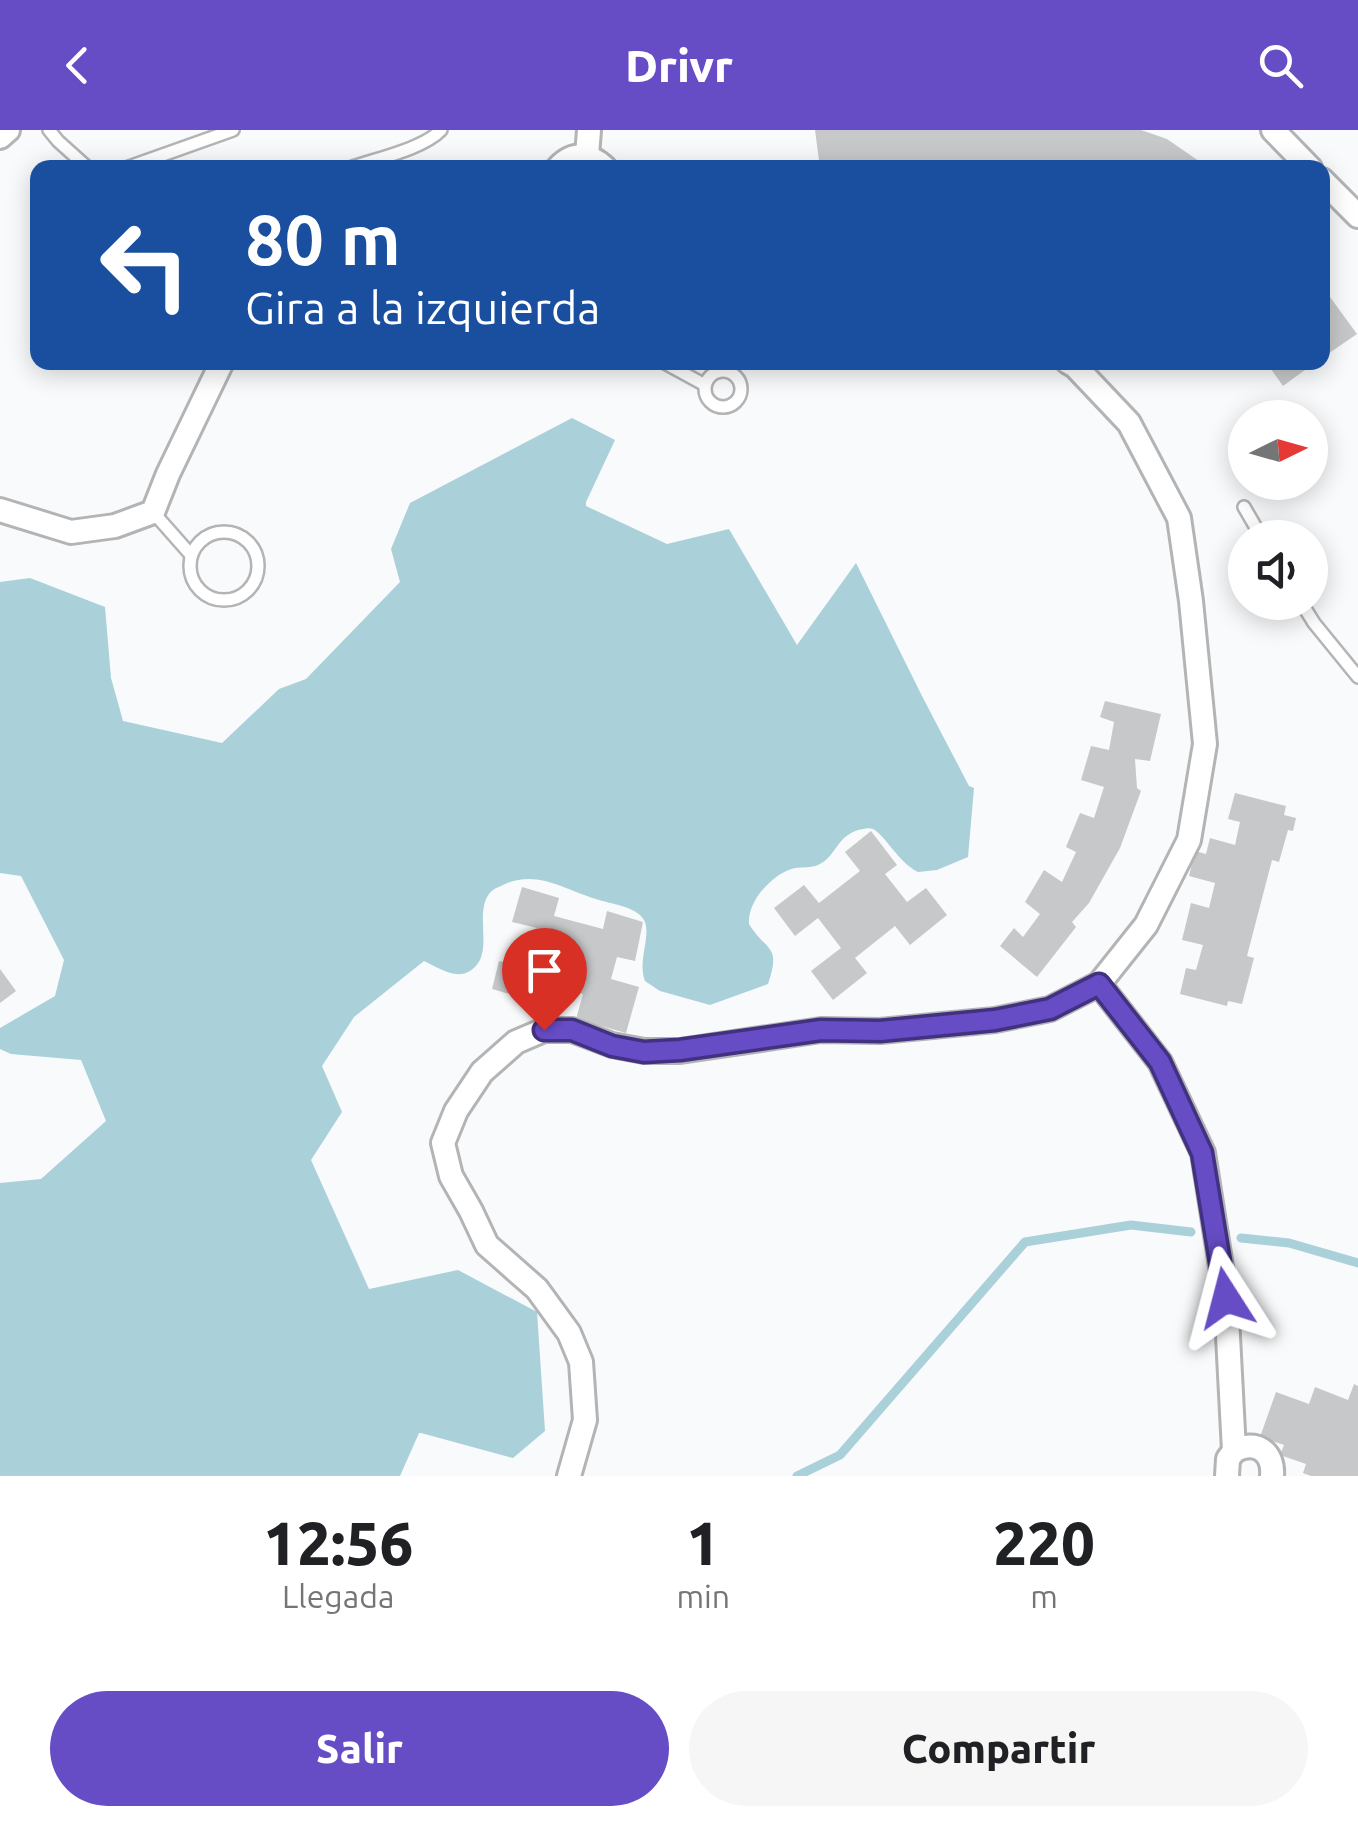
<!DOCTYPE html>
<html lang="es">
<style>
:root{--surface:#fff;--page:#f6f6f6;--text:#202124;--muted:#757577;--accent:#664cc5}
body{margin:0;font-family:Ubuntu,sans-serif;background:var(--page);color:var(--text);height:100vh;display:flex;flex-direction:column;font-size:38px;white-space:nowrap}
*{box-sizing:border-box;margin:0}
p{font-size:32px;color:var(--muted)}
.icon{flex:none;width:55px;height:55px;fill:none;stroke:currentColor;stroke-width:2;stroke-linecap:round;stroke-linejoin:round}
.map{position:relative;height:1346px;overflow:hidden}
.side{display:flex;flex-direction:column;background:var(--surface);flex:1}
.side>*{flex:none}
.banner{position:absolute;left:30px;top:30px;width:1300px;height:210px;border-radius:20px;box-shadow:0 5px 25px #0003;background:#1a4fa0;color:#fff;overflow:hidden}
.needle{width:65px;rotate:85deg}
.fabs{position:absolute;left:1228px;top:270px;display:grid;gap:20px}
.fabs a{display:grid;place-items:center;width:100px;height:100px;border-radius:50%;background:var(--surface);box-shadow:0 5px 25px #0003;font-size:50px}
.pin{position:absolute;display:grid;place-items:center;width:85px;height:85px;color:#fff;margin:-102px -42px;border-radius:50% 50% 50% 0;rotate:-45deg;box-shadow:0 0 10px #0007}
.pin .icon{rotate:45deg}
.me{position:absolute;width:110px;margin:-55px;rotate:351deg;stroke-linejoin:round;filter:drop-shadow(0 0 8px #0008)}
.turn{display:flex;align-items:center;gap:35px;height:210px;padding:0 50px;font-size:45px}
.turn .icon{width:130px;height:130px;stroke-width:2.5}
.turn b{display:block;font-size:70px;line-height:85px}
.eta{display:flex;justify-content:space-evenly;align-items:center;height:170px;text-align:center}
.eta b{font-size:60px;font-weight:800;line-height:70px}
.button{display:flex;gap:20px;margin-top:auto;padding:20px 50px}
.button a{flex:1;height:115px;border-radius:60px;background:var(--accent);color:#fff;font-size:40px;font-weight:800;line-height:115px;text-align:center}
.button a+a{background:var(--page);color:var(--text)}
header{display:flex;justify-content:space-between;align-items:center;height:130px;padding:0 50px;background:var(--accent);color:#fff;font-size:45px;font-weight:800}
.map>svg:first-child{display:block}
.water{fill:#aad0da}
.lines{fill:none;stroke-linecap:round;stroke-linejoin:round}
.stream{stroke:#aad0da;stroke-width:9}
.building{fill:#c7c8ca}
.lane-casing{stroke:#b3b4b6;stroke-width:16}
.street-casing{stroke:#b3b4b6;stroke-width:28}
.lane{stroke:#fff;stroke-width:11}
.street{stroke:#fff;stroke-width:22}
.route-casing{stroke:#423180;stroke-width:25}
.route{stroke:#664cc5;stroke-width:18}
</style>
<header><svg class="icon" aria-label="back" viewBox="0 0 24 24"><path d="M15 5l-7 7 7 7"/></svg>Drivr<svg class="icon" aria-label="search" viewBox="0 0 24 24"><circle cx="10" cy="10" r="6"/><path d="M15 15l6 6"/></svg></header>
<div class="map">
<svg width="1358" height="1346" viewBox="0 0 1358 1346">
<rect width="100%" height="100%" fill="#f8fafb"/>
<path class="water" d="M572,288L615,310L586,372V376L667,414L729,399L797,515L856,433L922,566L969,656L974,658L968,727L937,740L918,742C898,732 886,706 873,699C868,697 863,699 858,700C836,707 836,727 818,735C811,738 803,737 795,738C773,743 747,771 749,794C768,824 781,814 768,854L710,875L660,861L645,851C637,831 652,805 644,790C636,776 610,774 596,769C563,759 535,738 501,756C496,758 493,759 489,764C473,786 497,827 468,842C454,849 437,837 424,831L354,887L322,936L342,982L311,1030L369,1159L458,1140L537,1182L545,1301L513,1328L421,1303H419L400,1346H0V1053L41,1049L106,991L81,930L11,924L0,919V898L55,866L64,830L21,746L0,743V452L30,448L105,477L111,548L123,591L222,613L279,559L306,549L400,452L391,419L410,373Z"/>
<g class="lines">
<g class="stream">
<path d="M1241,1108L1289,1113L1358,1133"/>
<path d="M797,1346L840,1325L1025,1112L1131,1095L1191,1102"/>
</g>
</g>
<g class="building">
<path d="M815,0H1141L1167,9L1209,38H820Z"/>
<path d="M1322,156L1357,204L1322,228Z"/>
<path d="M1266,232H1316L1283,256Z"/>
<path d="M1105,571L1161,584L1150,631L1135,629L1137,658L1141,661L1120,718L1089,773L1072,792L1076,797L1037,847L1000,816L1014,798L1023,807L1040,784L1025,772L1044,740L1062,752L1076,722L1066,717L1080,683L1094,688L1104,657L1081,650L1091,616L1109,620L1114,592L1100,587Z"/>
<path d="M1235,663L1286,676L1284,685L1296,688L1293,701L1288,700L1279,732L1272,730L1247,826L1254,828L1242,874L1228,871L1227,876L1180,864L1186,838L1196,840L1203,815L1182,810L1191,773L1209,778L1215,753L1189,746L1195,721L1206,724L1210,708L1235,715L1240,692L1228,689Z"/>
<path d="M871,701L897,735L885,744L907,772L926,758L947,785L910,815L895,796L855,828L867,843L833,870L811,841L841,818L818,788L795,806L774,778L804,755L819,773L860,741L845,722Z"/>
<path d="M522,757L559,768L554,786L603,799L607,781L643,792L635,831L617,827L611,849L639,857L626,903L576,889L583,864L535,850L529,870L492,859L499,831L530,839L541,799L512,792Z"/>
<path d="M0,839L16,861L0,873Z"/>
<path d="M1354,1254L1358,1256V1346H1311L1303,1343L1306,1334L1280,1325L1284,1315L1260,1307L1276,1262L1309,1274L1315,1257L1348,1270Z"/>
</g>
<g class="lines">
<defs>
<g id="lane">
<path d="M49,0L58,11L88,38"/>
<path d="M126,38L233,0"/>
<path d="M350,38C375,29 423,19 441,0"/>
<path d="M663,232L705,255"/>
<circle cx="723" cy="259" r="18"/>
<path d="M1244,377L1262,408"/>
<path d="M153,382L191,425"/>
<circle cx="224" cy="436" r="34"/>
<path d="M1301,472L1314,493L1358,547"/>
</g>
<g id="street">
<path d="M1273,0L1310,38"/>
<path d="M0,7L8,0"/>
<path d="M587,26L589,0"/>
<path d="M558,38C573,22 590,23 605,38"/>
<path d="M1322,50L1358,86"/>
<path d="M1068,232L1075,236L1129,293L1179,388L1191,471L1205,614L1189,710L1146,795L1099,854L1160,932L1203,1023L1226,1168L1234,1321L1228,1329L1227,1346"/>
<path d="M0,380L71,402L115,396L153,382L168,344L222,232"/>
<path d="M1234,1321C1256,1309 1274,1322 1272,1346"/>
<path d="M569,1346L585,1290L581,1232L569,1203L537,1159L487,1115L471,1081L451,1046L443,1013L456,981L482,942L516,912L544,900H572L612,915L644,921H680L821,900L880,901L995,890L1050,879L1099,854"/>
</g>
</defs>
<use href="#lane" class="lane-casing"/>
<use href="#street" class="street-casing"/>
<use href="#lane" class="lane"/>
<use href="#street" class="street"/>
</g>
<g class="lines">
<defs>
<path id="route" d="M544,900H572L612,916L644,922L680,920L821,900L880,901L995,890L1050,879L1099,854L1160,932L1202,1023L1226,1168"/>
</defs>
<use href="#route" class="route-casing"/>
<use href="#route" class="route"/>
</g>
</svg>
<div class="fabs">
<a><svg class="needle" viewBox="-14 -14 28 28"><path d="M0-13l5 13h-10z" fill="#e53935"/><path d="M0 13l5-13h-10z" fill="#757577"/></svg></a>
<a><svg class="icon" aria-label="sound" viewBox="0 0 24 24"><path d="M4 9h4l5-4v14l-5-4H4zM17 9q2 3 0 6"/></svg></a>
</div>
<div class="pin" style="left:544px;top:900px;background:#d93025"><svg class="icon" aria-label="arrive" viewBox="0 0 24 24"><path d="M6 21V4h12l-3 4 3 4H6"/></svg></div>
<svg class="me" style="left:1226px;top:1168px" viewBox="-20 -20 40 40"><path d="M0-17L14 15 0 8-14 15z" fill="#664cc5" stroke="#fff" stroke-width="4"/></svg>
<div class="banner">
<div class="turn"><svg class="icon" aria-label="left" viewBox="0 0 24 24"><path d="M17 20v-9H6M10 6l-5 5 5 5"/></svg><div><b>80 m</b>Gira a la izquierda</div></div>
</div>
</div>
<section class="side">
<div class="eta">
<div><b>12:56</b><p>Llegada</p></div>
<div><b>1</b><p>min</p></div>
<div><b>220</b><p>m</p></div>
</div>
<div class="button"><a>Salir</a><a>Compartir</a></div>
</section>
